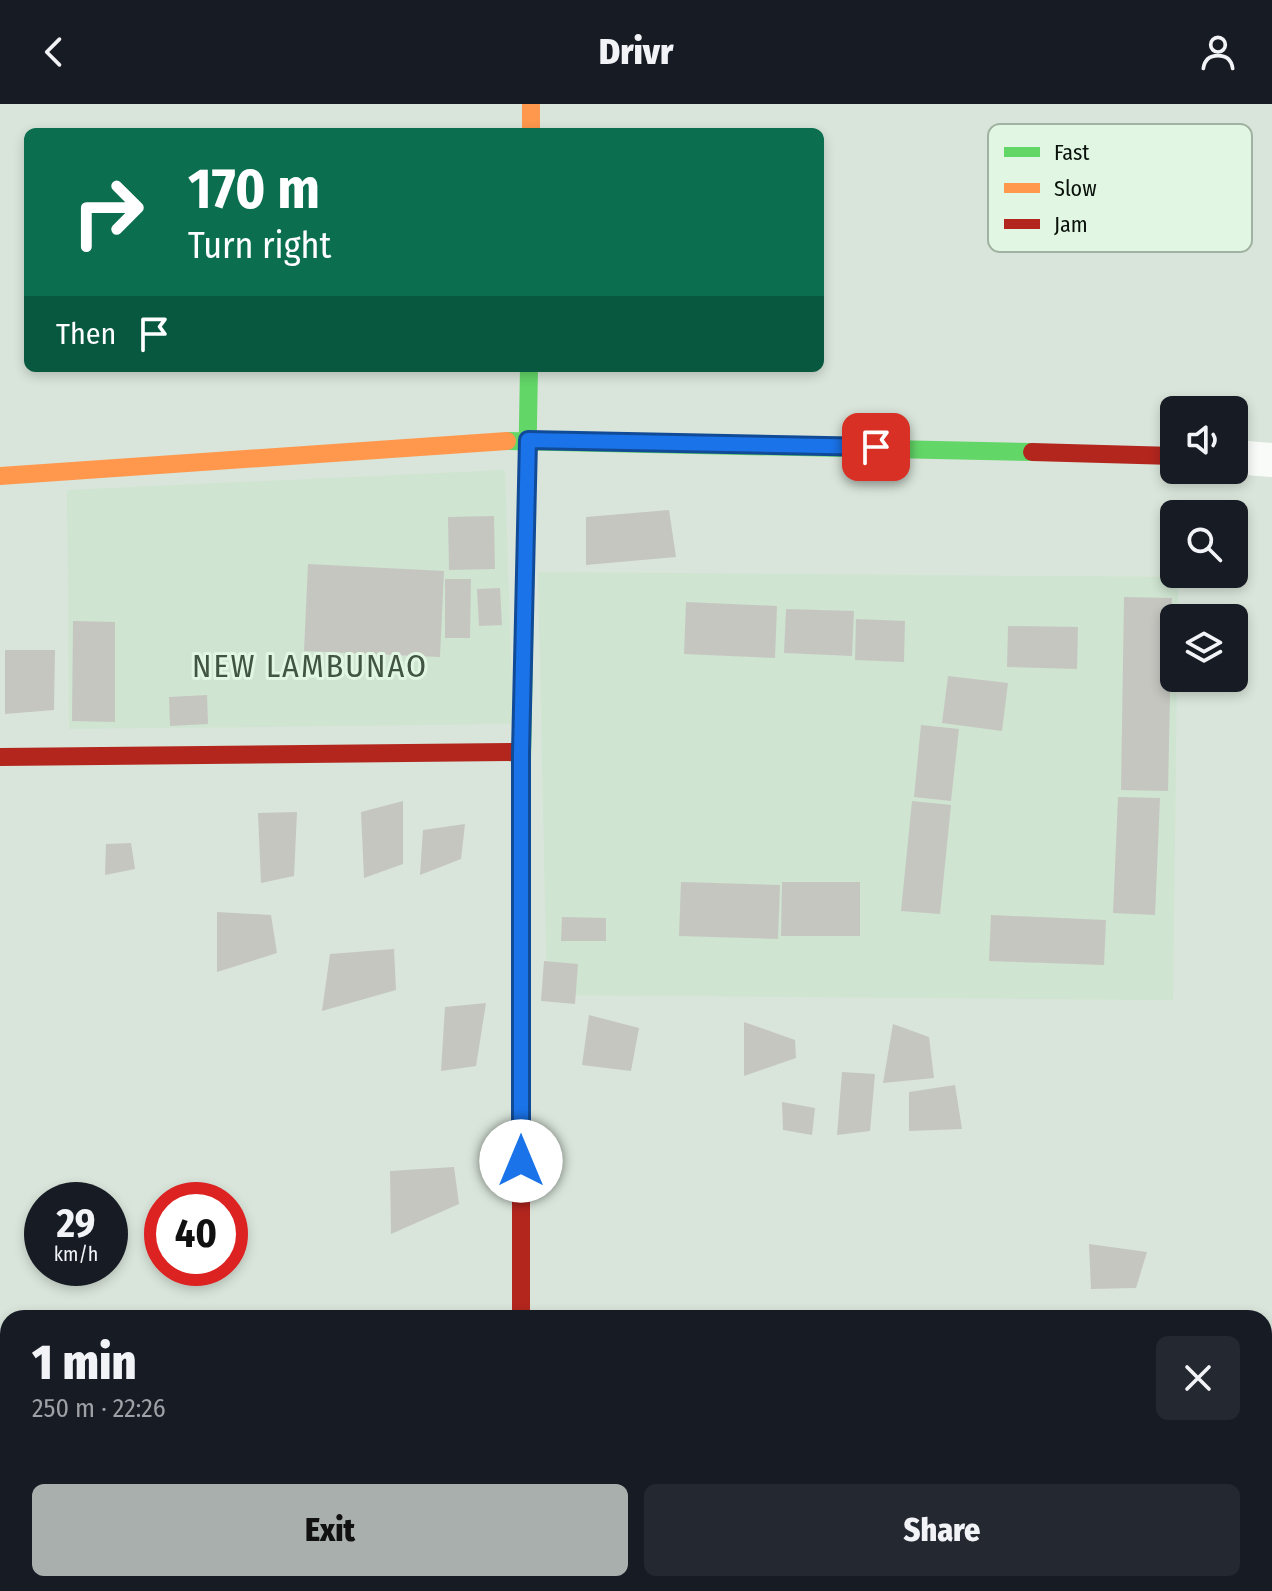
<!DOCTYPE html>
<meta charset="utf-8">
<style>
:root{--surface:#171b24;--page:#242831;--text:#f1f3f6;--muted:#9ea1a6;--accent:#a9afad}
body{margin:0;font-family:"Fira Sans Condensed",sans-serif;background:var(--page);color:var(--text);height:100vh;display:flex;flex-direction:column;font-size:30px;white-space:nowrap}
*{box-sizing:border-box;margin:0}
p{font-size:26px;color:var(--muted)}
.icon{flex:none;width:44px;height:44px;fill:none;stroke:currentColor;stroke-width:2;stroke-linecap:round;stroke-linejoin:round}
.map{position:relative;flex:1;overflow:hidden}
.details{position:absolute;left:0px;top:1206px;width:1272px;height:282px;display:flex;flex-direction:column;background:var(--surface);border-radius:24px 24px 0 0;box-shadow:0 4px 12px #0003}
.details>*{flex:none}
.top-card{position:absolute;left:24px;top:24px;width:800px;height:244px;border-radius:12px;box-shadow:0 4px 12px #0003;background:#0b6e4f;color:#fff;overflow:hidden}
.tools{position:absolute;left:1160px;top:292px;display:grid;gap:16px}
.tools a{display:grid;place-items:center;width:88px;height:88px;border-radius:12px;background:var(--surface);box-shadow:0 4px 12px #0003;font-size:40px}
.speed{position:absolute;left:24px;top:1078px;display:flex;gap:16px;font-size:40px;font-weight:700;text-align:center}
.speed>*{display:grid;place-content:center;width:104px;height:104px;border-radius:50%;background:var(--surface);box-shadow:0 4px 12px #0003;line-height:1}
.speed small{font-size:20px;font-weight:400}
.speed .limit{border:12px solid #d22;background:#fff;color:#111}
.pin{position:absolute;display:grid;place-items:center;width:68px;height:68px;color:#fff;margin:-34px;border-radius:16px;box-shadow:0 4px 12px #0006}
.me{position:absolute;width:88px;margin:-44px;rotate:0deg;stroke-linejoin:round;filter:drop-shadow(0 0 6px #0008)}
.turn{display:flex;align-items:center;gap:28px;height:168px;padding:0 32px;font-size:36px}
.turn .icon{width:104px;height:104px;stroke-width:2.5}
.turn b{display:block;font-size:56px;line-height:68px}
.then{display:flex;align-items:center;height:76px;padding:0 32px;background:#0003;gap:16px;font-size:30px}
.round{display:grid;place-items:center;flex:none;width:84px;height:84px;border-radius:12px;background:var(--page)}
.overview{display:flex;align-items:center;justify-content:space-between;height:136px;padding:0 32px}
h1{font-size:48px;font-weight:800;line-height:60px}
.action{display:flex;gap:16px;margin-top:auto;padding:16px 32px}
.action a{flex:1;height:92px;border-radius:12px;background:var(--accent);color:#111;font-size:32px;font-weight:800;line-height:92px;text-align:center}
.action a+a{background:var(--page);color:var(--text)}
header{display:flex;justify-content:space-between;align-items:center;height:104px;padding:0 32px;background:var(--surface);font-size:36px;font-weight:800}
.map>svg:first-child{display:block}
.built{fill:#cfe4d1}
.building{fill:#c6c6c1}
.lines{fill:none;stroke-linecap:round;stroke-linejoin:round}
.street{stroke:#f9fbf9;stroke-width:34}
.fast{stroke:#63d668;stroke-width:18}
.slow{stroke:#ff974d;stroke-width:18}
.jam{stroke:#b3261e;stroke-width:18}
.route-casing{stroke:#114b97;stroke-width:20}
.route{stroke:#1a73e8;stroke-width:14}
.labels{text-anchor:middle;dominant-baseline:central;stroke-width:6;stroke-linejoin:round;paint-order:stroke}
.quarter-label{font-size:32px;letter-spacing:2px;fill:#425444;stroke:#e1f7e3}
.key{fill:#e1f7e3;stroke:#a0b2a2;stroke-width:2}
.key-label{font-size:22px;fill:#09110a}
</style>
<header><svg class="icon" aria-label="back" viewBox="0 0 24 24"><path d="M15 5l-7 7 7 7"/></svg>Drivr<svg class="icon" aria-label="person" viewBox="0 0 24 24"><circle cx="12" cy="8" r="4"/><path d="M4 21q1-7 8-7t8 7"/></svg></header>
<div class="map">
<svg width="1272" height="1487" viewBox="0 0 1272 1487">
<rect width="100%" height="100%" fill="#d9e5da"/>
<g class="built">
<path d="M505,366L513,620L69,625L67,386Z"/>
<path d="M538,468L1178,473V514H1174V574H1177L1173,896L547,891Z"/>
</g>
<g class="building">
<path d="M669,406L676,453L586,461V413Z"/>
<path d="M494,412L495,465L449,466L448,413Z"/>
<path d="M308,460L444,467L440,553L304,547Z"/>
<path d="M445,475H471L470,534H445Z"/>
<path d="M500,484L502,521L479,522L477,485Z"/>
<path d="M1124,493L1172,494L1168,687L1121,686Z"/>
<path d="M686,498L777,502L775,554L684,550Z"/>
<path d="M786,505L854,507L852,552L784,549Z"/>
<path d="M856,515L905,517L904,558L855,556Z"/>
<path d="M73,517L115,518V618L72,617Z"/>
<path d="M1008,522L1078,523L1077,565L1007,563Z"/>
<path d="M5,546H55L54,606L5,610Z"/>
<path d="M948,572L1008,579L1002,627L942,619Z"/>
<path d="M207,591L208,620L170,622L169,593Z"/>
<path d="M921,621L959,625L951,697L914,693Z"/>
<path d="M1118,693L1160,694L1155,811L1113,809Z"/>
<path d="M403,697V760L364,774L361,708Z"/>
<path d="M912,697L951,701L940,810L901,807Z"/>
<path d="M297,708L294,772L261,779L258,709Z"/>
<path d="M465,720L461,755L420,771L423,726Z"/>
<path d="M131,739L135,765L105,771L106,740Z"/>
<path d="M681,778L780,781L778,835L679,832Z"/>
<path d="M782,778H860V832H781Z"/>
<path d="M217,808L271,811L277,849L217,868Z"/>
<path d="M991,811L1106,816L1104,861L989,857Z"/>
<path d="M562,813L606,814V837H561Z"/>
<path d="M394,845L396,886L322,907L330,850Z"/>
<path d="M544,857L578,860L575,900L541,897Z"/>
<path d="M486,899L476,962L441,967L445,903Z"/>
<path d="M589,911L639,924L631,967L582,961Z"/>
<path d="M744,918L795,936L796,954L744,972Z"/>
<path d="M893,920L929,933L934,974L883,979Z"/>
<path d="M842,968L875,970L870,1027L837,1031Z"/>
<path d="M955,981L962,1025L909,1027V988Z"/>
<path d="M782,998L815,1004L812,1031L783,1026Z"/>
<path d="M454,1063L459,1100L391,1130L390,1067Z"/>
<path d="M1089,1140L1147,1148L1136,1184L1091,1185Z"/>
</g>
<g class="lines">
<path class="street" d="M1234,353L1272,356"/>
<g class="fast">
<path d="M507,337L1032,348"/>
<path d="M521,713L529,264"/>
</g>
<g class="slow">
<path d="M531,0V28"/>
<path d="M0,372L507,337"/>
<path d="M521,1480V1487"/>
</g>
<g class="jam">
<path d="M1032,348L1174,352"/>
<path d="M0,653L521,648"/>
<path d="M521,713V1214"/>
</g>
</g>
<g class="lines">
<defs>
<path id="route" d="M521,1057V648L528,336L876,343"/>
</defs>
<use href="#route" class="route-casing"/>
<use href="#route" class="route"/>
</g>
<g class="labels">
<g class="quarter-label">
<text x="310" y="562">NEW LAMBUNAO</text>
</g>
</g>
<rect x="988" y="20" width="264" height="128" rx="12" class="key"/>
<rect x="1004" y="43" width="36" height="10" fill="#63d668"/>
<rect x="1004" y="79" width="36" height="10" fill="#ff974d"/>
<rect x="1004" y="115" width="36" height="10" fill="#b3261e"/>
<g class="key-label">
<text x="1054" y="56">Fast</text>
<text x="1054" y="92">Slow</text>
<text x="1054" y="128">Jam</text>
</g>
</svg>
<div class="tools">
<a><svg class="icon" aria-label="sound" viewBox="0 0 24 24"><path d="M4 9h4l5-4v14l-5-4H4zM17 9q2 3 0 6"/></svg></a>
<a><svg class="icon" aria-label="search" viewBox="0 0 24 24"><circle cx="10" cy="10" r="6"/><path d="M15 15l6 6"/></svg></a>
<a><svg class="icon" aria-label="layers" viewBox="0 0 24 24"><path d="M12 4l9 5-9 5-9-5zM3 14l9 5 9-5"/></svg></a>
</div>
<div class="speed"><div>29<small>km/h</small></div><div class="limit">40</div></div>
<div class="pin" style="left:876px;top:343px;background:#d93025"><svg class="icon" aria-label="arrive" viewBox="0 0 24 24"><path d="M6 21V4h12l-3 4 3 4H6"/></svg></div>
<svg class="me" style="left:521px;top:1057px" viewBox="-20 -20 40 40"><circle r="19" fill="#fff"/><path d="M0-13L10 11 0 6-10 11z" fill="#1a73e8"/></svg>
<div class="top-card">
<div class="turn"><svg class="icon" aria-label="right" viewBox="0 0 24 24"><path d="M7 20v-9h11M14 6l5 5-5 5"/></svg><div><b>170 m</b>Turn right</div></div>
<div class="then">Then<svg class="icon" aria-label="arrive" viewBox="0 0 24 24"><path d="M6 21V4h12l-3 4 3 4H6"/></svg></div>
</div>
<section class="details">
<div class="overview"><div><h1>1 min</h1><p>250 m · 22:26</p></div><a class="round"><svg class="icon" aria-label="close" viewBox="0 0 24 24"><path d="M6 6l12 12M18 6L6 18"/></svg></a></div>
<div class="action"><a>Exit</a><a>Share</a></div>
</section>
</div>
